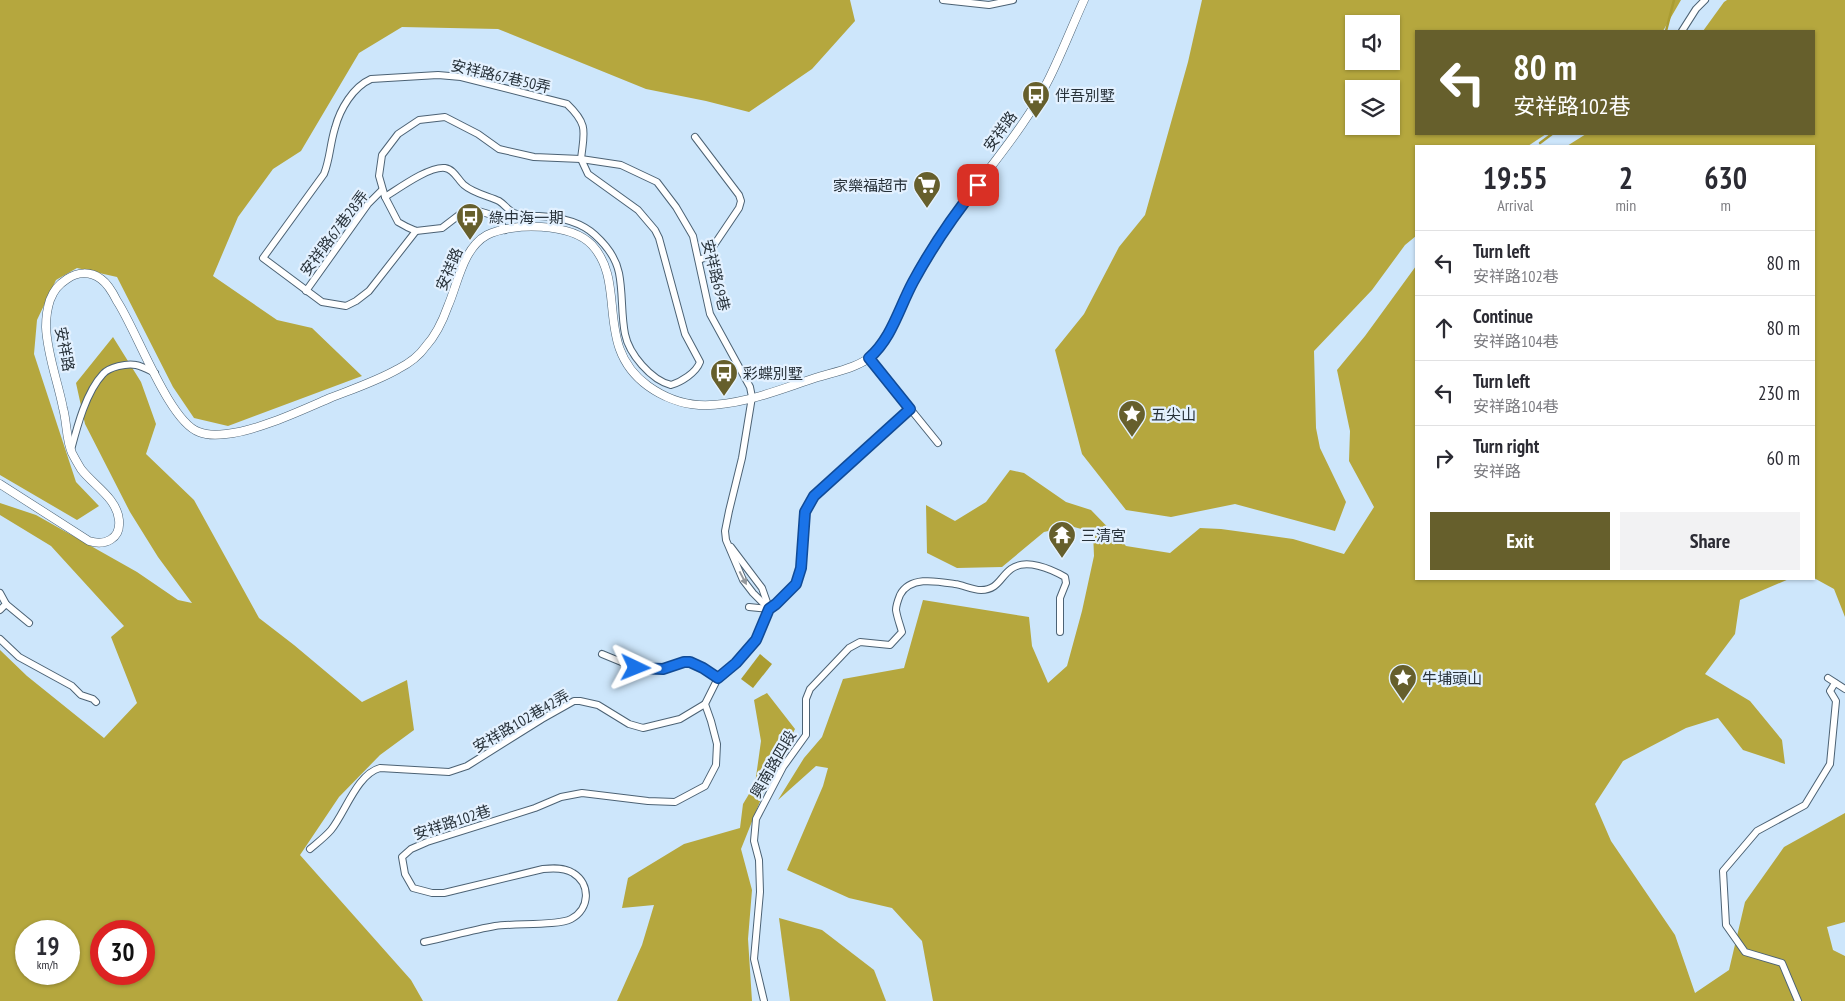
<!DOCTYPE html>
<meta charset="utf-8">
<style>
:root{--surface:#fff;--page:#f2f2f3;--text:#2b2b33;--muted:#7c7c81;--line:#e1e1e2;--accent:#665f2c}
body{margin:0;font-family:"PT Sans Narrow","Noto Sans TC",sans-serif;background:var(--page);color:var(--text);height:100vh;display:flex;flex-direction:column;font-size:19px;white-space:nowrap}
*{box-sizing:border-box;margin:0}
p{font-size:16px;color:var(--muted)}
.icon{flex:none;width:28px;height:28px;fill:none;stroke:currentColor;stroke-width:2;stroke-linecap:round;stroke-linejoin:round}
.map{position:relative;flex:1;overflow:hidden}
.sheet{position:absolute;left:1415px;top:145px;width:400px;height:435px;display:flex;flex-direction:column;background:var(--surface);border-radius:0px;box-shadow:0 1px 4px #0004}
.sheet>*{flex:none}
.guide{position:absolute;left:1415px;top:30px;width:400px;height:105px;border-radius:0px;box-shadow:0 1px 4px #0004;background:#665f2c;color:#fff;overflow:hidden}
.tools{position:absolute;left:1345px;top:15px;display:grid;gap:10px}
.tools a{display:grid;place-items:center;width:55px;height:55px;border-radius:0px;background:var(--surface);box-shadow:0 1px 4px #0004;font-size:25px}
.speed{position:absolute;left:15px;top:920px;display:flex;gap:10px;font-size:25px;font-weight:700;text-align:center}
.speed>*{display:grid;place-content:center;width:65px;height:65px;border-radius:50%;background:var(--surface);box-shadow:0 1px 4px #0004;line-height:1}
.speed small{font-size:12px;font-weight:400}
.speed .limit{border:8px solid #d22;background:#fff;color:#111}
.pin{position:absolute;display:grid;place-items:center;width:42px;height:42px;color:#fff;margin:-21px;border-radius:10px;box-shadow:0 2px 8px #0006}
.me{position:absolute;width:55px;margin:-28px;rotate:92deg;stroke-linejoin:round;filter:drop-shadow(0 0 4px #0008)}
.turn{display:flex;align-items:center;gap:18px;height:105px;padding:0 15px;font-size:22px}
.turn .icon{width:65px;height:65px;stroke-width:2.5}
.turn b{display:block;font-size:35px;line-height:42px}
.eta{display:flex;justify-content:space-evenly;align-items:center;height:85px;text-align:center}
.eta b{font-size:30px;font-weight:800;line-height:35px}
.cta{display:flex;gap:10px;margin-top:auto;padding:10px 15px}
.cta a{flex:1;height:58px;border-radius:0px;background:var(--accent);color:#fff;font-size:20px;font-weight:800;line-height:58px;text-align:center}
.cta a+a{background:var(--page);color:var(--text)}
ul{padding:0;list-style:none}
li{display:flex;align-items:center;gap:15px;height:65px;padding:0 15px;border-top:1px solid var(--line)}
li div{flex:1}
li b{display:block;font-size:19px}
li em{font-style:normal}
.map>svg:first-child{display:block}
.forest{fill:#b5a73e;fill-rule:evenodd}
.water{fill:#aa9c32}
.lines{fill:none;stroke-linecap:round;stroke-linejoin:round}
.stream{stroke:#aa9c32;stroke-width:2.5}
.minor-casing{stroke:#4c6274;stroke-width:8}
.tertiary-casing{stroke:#4c6274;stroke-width:9}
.minor{stroke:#fff;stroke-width:6}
.tertiary{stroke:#fff;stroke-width:8}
.oneway{fill:#94989c}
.route-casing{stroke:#114b97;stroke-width:12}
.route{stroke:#1a73e8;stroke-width:9}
.labels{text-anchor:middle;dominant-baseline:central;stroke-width:4.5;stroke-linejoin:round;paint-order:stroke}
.street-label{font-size:15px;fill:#28323a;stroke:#e3f1ff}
.poi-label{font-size:15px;fill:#28323a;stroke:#e3f1ff;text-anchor:start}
</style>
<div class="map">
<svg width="1845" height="1001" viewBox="0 0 1845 1001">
<rect width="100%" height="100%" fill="#cde6fb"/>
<g class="forest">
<path d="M0,0H850L855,21L812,69L749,112L706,101L646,89L498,29L402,27L359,53L301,151L273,169L238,217L213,276L277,320L312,328L362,376L228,426L194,418L173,387L117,277L77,268L56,280L37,320L34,354L76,482L99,506L77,520L0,475Z"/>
<path d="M1202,0H1681L1663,31H1416V134H1546L1528,146H1416V236L1405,245L1372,290L1314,351L1316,428L1320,448L1346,502L1335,531L1235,504L1171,517L1126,510L1082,454L1055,350L1084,314L1119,247L1145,215L1188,62ZM1354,24H1391V61H1354ZM1354,89H1391V126H1354Z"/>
<path d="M1727,0H1845V617L1834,589L1814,578V146H1567L1586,134H1814V31H1703L1724,2Z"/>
<path d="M1416,266V579H1789L1740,600L1735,634L1705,674L1750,701L1782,740L1785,764L1743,750L1718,718L1686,728L1623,761L1595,804L1611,841L1675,935L1695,993L1729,970L1745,902L1784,847L1845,813V922L1827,927L1833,950L1845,956V1001H933L922,941L892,908L849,898L787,870L823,786L828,768L816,766L778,800L804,758L822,737L843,679L904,668L923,600L1029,617L1032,646L1048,683L1067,666L1082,611L1094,556L1093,532L1070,526L1044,532L1002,567L957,568L927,553L926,505L955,521L986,502L1010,470L1024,473L1066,502L1091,510L1126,546L1170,553L1200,528L1221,529L1293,539L1344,554L1374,507L1349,461L1350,431L1337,370L1365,336Z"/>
<path d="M113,337L141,382L156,424L146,454L194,500L259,618L294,645L362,702L407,680L414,730L380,755L339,797L300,855L411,980L423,1001H0V650L27,676L104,738L137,703L111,637L124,626L51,546L0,515V503L36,515L137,572L178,600L192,603L158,557L130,512L85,424L76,383ZM26,931H69V974H26ZM101,931H144V974H101Z"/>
<path d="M767,693L795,729L767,784L741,849L752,890L748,939L752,1001H617L642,945L654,905L622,908L628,878L684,844L740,828L743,804L755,784L761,741L754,700Z"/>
<path d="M779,918L822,930L874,970L886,1001H790Z"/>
</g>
<path class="water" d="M760,654L772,664L753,688L741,679Z"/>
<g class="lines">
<g class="stream">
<path d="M1666,31L1674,0"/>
<path d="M1540,143L1552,134"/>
</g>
<defs>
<g id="minor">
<path d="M943,0L989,5L1013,0"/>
<path d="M1682,31L1696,9L1705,0"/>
<path d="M695,137L739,195L741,201L739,208L706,257L699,260"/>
<path d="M385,197C398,189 429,166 445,168C454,169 458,180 464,185C473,193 488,196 499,201C504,204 508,210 514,213C521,217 531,216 539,216C560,217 580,221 595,235C606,245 616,258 619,273C623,293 621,314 625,334C629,354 651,380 671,385C681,382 696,373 700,362L685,334L659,238L655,230L638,210L588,174L581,159"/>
<path d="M505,230L498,219L492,215L475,210L459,215L442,228L416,231L407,227L398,222L385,197L379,176L382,155L398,134L419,120L445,117L478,134L499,149L534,157L581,159L621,165L657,182L676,207L693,236L710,314L750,387L752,397L742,458L729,511L725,531L726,540L743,580L753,593L769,609"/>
<path d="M416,231L369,291L356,301L346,306L322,302L263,258L324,174C330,159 330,144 335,128C340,109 353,87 371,79L438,75L461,77L567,104C589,125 584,132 581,159"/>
<path d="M306,291L368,204L382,190"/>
<path d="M869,358L938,443"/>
<path d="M71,450C77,427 86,392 103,374C109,367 127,363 136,365C142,366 149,370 155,373"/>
<path d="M731,547L762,588L769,608"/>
<path d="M0,593L6,604L0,610"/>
<path d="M6,604L29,623"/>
<path d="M749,607L769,609"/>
<path d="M769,609L776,605L796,584L801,568L805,512L814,496L910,409"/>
<path d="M0,639L19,657L72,686L81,695L93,699L96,702"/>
<path d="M602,654L636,668L663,669L684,662H689L703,667L718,678"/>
<path d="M1828,678L1845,689"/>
<path d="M310,849C317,843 325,837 331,830C345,813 357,774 380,768L449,772L467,766L542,719L574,701H580L598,705L629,724L643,728L680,719L705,704"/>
<path d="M424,942C448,937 472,930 495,926C514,923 558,926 571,919C590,909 591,884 573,873C564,867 552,868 543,869L444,893H432L413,888L405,874L402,857L411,849L427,842L535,808L561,797L582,793L648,801L675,802L705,786L716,765L717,744L711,721L705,704L718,678L736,663L756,640L769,609"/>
<path d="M764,1001L754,959L760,892L759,860L754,841L756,819L783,767L806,735V699L810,689L849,648L860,642L890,645L902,632C900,625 897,617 896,610C896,605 898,600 900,595C910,576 936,581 955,584C963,585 972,590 981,590C998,590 1000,577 1011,569C1026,558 1051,569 1065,577L1066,583L1060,598V632"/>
<path d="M1798,1001L1782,963L1745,952L1726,925L1723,871L1757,831L1805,805L1830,764L1836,701L1830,691L1835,683"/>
</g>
<path id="tertiary" d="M0,484L89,541C105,546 121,539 119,520C117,498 93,485 81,469C78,464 75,459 72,453C66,440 67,422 63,408C58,382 47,354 46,327C46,318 47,309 50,300C54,290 58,285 67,279C77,272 90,271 101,279C108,284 113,293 117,301C136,329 169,422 199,432C206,435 218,435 226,434C257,431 300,411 330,398C353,389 377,381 398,369C408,364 419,356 426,346C436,335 443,320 448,306C458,283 463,248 487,235C513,222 571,223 592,245C628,284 593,346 648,386C662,396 681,404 699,405C738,407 778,390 815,378C834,372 859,368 874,354C889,339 896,318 905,298C913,282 922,265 931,250C958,205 994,166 1023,123C1050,85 1065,42 1084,0"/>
</defs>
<use href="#minor" class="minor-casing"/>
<use href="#tertiary" class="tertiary-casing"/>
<use href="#minor" class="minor"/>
<use href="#tertiary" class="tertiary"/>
</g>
<defs><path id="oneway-solid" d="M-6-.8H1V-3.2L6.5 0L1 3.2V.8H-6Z" transform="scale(1.25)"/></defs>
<use class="oneway" href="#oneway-solid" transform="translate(743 578) rotate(62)"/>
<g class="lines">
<defs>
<path id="route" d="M636,668L663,669L684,662H690L703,668L718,678L736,663L756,640L769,609L776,604L796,584L801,568L805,512L814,496L910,409L869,358C892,338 899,308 913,282C932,247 953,216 978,185"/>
</defs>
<use href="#route" class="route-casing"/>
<use href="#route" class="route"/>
</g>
<defs>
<symbol id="bus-pin" viewBox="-11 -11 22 30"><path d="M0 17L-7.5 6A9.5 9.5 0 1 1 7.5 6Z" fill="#665f2c" stroke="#e3f1ff"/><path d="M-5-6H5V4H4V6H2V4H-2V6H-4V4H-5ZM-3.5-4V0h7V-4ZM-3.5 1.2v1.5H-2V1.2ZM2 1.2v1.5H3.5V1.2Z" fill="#fff"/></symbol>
<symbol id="supermarket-pin" viewBox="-11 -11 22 30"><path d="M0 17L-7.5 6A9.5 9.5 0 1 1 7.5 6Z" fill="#665f2c" stroke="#e3f1ff"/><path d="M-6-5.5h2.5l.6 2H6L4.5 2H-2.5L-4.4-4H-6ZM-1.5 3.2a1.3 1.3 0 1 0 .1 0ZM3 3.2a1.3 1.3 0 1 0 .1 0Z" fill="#fff"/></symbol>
<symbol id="sight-pin" viewBox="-11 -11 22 30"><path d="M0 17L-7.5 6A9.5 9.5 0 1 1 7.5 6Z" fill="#665f2c" stroke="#e3f1ff"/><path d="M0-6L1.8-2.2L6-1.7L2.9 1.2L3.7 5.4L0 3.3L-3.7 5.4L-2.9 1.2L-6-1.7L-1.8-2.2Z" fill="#fff"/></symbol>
<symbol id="temple-pin" viewBox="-11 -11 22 30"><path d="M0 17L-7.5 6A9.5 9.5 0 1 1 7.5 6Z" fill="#665f2c" stroke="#e3f1ff"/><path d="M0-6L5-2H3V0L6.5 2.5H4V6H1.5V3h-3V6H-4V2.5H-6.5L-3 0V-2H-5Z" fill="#fff"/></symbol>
</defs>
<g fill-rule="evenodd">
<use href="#bus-pin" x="1020" y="79" width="32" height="43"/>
<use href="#supermarket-pin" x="911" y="169" width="32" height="43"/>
<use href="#bus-pin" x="454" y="201" width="32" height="43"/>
<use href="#bus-pin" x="708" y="357" width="32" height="43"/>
<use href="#sight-pin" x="1116" y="398" width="32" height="43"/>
<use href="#temple-pin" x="1046" y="519" width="32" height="43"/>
<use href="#sight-pin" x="1387" y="662" width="32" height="43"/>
</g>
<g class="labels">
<g class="street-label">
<text transform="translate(501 76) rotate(13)">安祥路67巷50弄</text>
<text transform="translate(1000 131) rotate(-54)">安祥路</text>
<text transform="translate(334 233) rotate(-53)">安祥路67巷28弄</text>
<text transform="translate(449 269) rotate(-67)">安祥路</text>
<text transform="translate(716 275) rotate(76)">安祥路69巷</text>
<text transform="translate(65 349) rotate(79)">安祥路</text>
<text transform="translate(521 721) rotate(-30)">安祥路102巷42弄</text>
<text transform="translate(773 764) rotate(-60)">興南路四段</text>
<text transform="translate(452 822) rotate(-18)">安祥路102巷</text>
</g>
<g class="poi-label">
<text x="1055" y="95">伴吾別墅</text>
<text x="908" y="185" text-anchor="end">家樂福超市</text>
<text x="489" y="217">綠中海一期</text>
<text x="743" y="373">彩蝶別墅</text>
<text x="1151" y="414">五尖山</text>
<text x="1081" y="535">三清宮</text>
<text x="1422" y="678">牛埔頭山</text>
</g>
</g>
</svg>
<div class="tools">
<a><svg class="icon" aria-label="sound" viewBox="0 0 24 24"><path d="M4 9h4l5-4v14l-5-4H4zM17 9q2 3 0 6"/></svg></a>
<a><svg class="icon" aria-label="layers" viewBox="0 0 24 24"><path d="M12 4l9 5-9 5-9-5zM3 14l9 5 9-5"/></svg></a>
</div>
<div class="speed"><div>19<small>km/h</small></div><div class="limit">30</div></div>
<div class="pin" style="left:978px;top:185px;background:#d93025"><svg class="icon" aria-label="arrive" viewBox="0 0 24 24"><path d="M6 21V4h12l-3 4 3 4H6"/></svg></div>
<svg class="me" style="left:636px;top:668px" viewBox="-20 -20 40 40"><path d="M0-17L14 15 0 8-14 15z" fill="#1a73e8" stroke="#fff" stroke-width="4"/></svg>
<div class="guide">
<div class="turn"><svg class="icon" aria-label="left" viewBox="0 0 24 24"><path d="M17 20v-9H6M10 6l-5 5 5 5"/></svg><div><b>80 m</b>安祥路102巷</div></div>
</div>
<section class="sheet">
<div class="eta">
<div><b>19:55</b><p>Arrival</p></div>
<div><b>2</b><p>min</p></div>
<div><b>630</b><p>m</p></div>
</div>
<ul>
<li><svg class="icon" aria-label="left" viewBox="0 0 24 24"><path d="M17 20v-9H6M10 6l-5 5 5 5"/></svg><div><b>Turn left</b><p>安祥路102巷</p></div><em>80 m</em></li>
<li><svg class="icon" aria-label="ahead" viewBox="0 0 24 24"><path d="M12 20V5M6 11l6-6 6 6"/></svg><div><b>Continue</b><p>安祥路104巷</p></div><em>80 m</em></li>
<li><svg class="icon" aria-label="left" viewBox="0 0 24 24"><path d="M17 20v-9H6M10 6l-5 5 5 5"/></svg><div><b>Turn left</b><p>安祥路104巷</p></div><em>230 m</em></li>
<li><svg class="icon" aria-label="right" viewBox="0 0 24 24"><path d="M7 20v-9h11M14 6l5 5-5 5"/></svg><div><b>Turn right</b><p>安祥路</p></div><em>60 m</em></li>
</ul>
<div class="cta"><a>Exit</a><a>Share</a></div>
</section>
</div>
